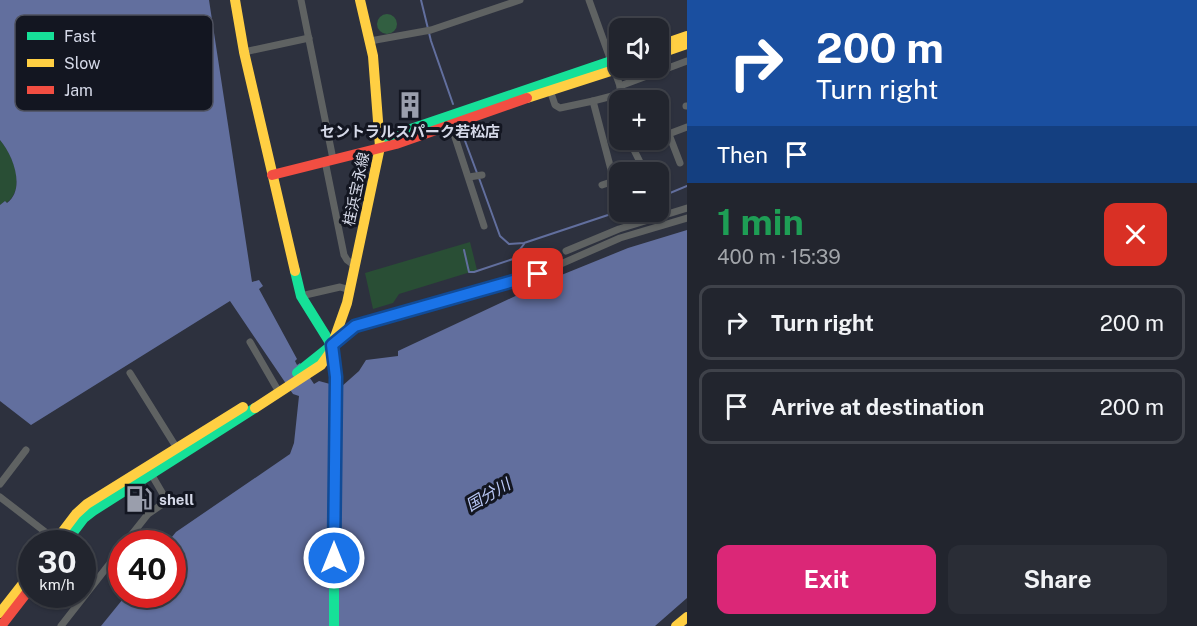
<!DOCTYPE html>
<meta charset="utf-8">
<style>
:root{--surface:#22252e;--page:#2a2d36;--text:#f1f3f6;--muted:#a2a5aa;--line:#3f424a;--accent:#db2777}
body{margin:0;font-family:"Public Sans","Noto Sans JP",sans-serif;background:var(--page);color:var(--text);height:100vh;display:flex;flex-direction:column;font-size:22px;white-space:nowrap}
*{box-sizing:border-box;margin:0}
p{font-size:20px;color:var(--muted)}
.icon{flex:none;width:33px;height:33px;fill:none;stroke:currentColor;stroke-width:2;stroke-linecap:round;stroke-linejoin:round}
.map{position:relative;flex:1;overflow:hidden}
.drawer{display:flex;flex-direction:column;background:var(--surface);width:510px}
.drawer>*{flex:none}
.guide{background:#1a4fa0;color:#fff;overflow:hidden}
.controls{position:absolute;left:609px;top:18px;display:grid;gap:12px}
.controls a{display:grid;place-items:center;width:60px;height:60px;border-radius:12px;background:var(--surface);box-shadow:0 2px 4px #0004,0 0 0 2px var(--line);font-size:30px}
.speed{position:absolute;left:18px;top:530px;display:flex;gap:12px;font-size:30px;font-weight:700;text-align:center}
.speed>*{display:grid;place-content:center;width:78px;height:78px;border-radius:50%;background:var(--surface);box-shadow:0 2px 4px #0004,0 0 0 2px var(--line);line-height:1}
.speed small{font-size:15px;font-weight:400}
.speed .limit{border:9px solid #d22;background:#fff;color:#111}
.pin{position:absolute;display:grid;place-items:center;width:51px;height:51px;color:#fff;margin:-26px;border-radius:12px;box-shadow:0 3px 9px #0006}
.me{position:absolute;width:66px;margin:-33px;rotate:0deg;stroke-linejoin:round;filter:drop-shadow(0 0 4px #0008)}
.turn{display:flex;align-items:center;gap:21px;height:126px;padding:0 30px;font-size:27px}
.turn .icon{width:78px;height:78px;stroke-width:2.5}
.turn b{display:block;font-size:42px;line-height:51px}
.then{display:flex;align-items:center;height:57px;padding:0 30px;background:#0003;gap:12px;font-size:22px}
.round{display:grid;place-items:center;flex:none;width:63px;height:63px;border-radius:12px;background:var(--page)}
.overview{display:flex;align-items:center;justify-content:space-between;height:102px;padding:0 30px}
h1{font-size:36px;font-weight:700;line-height:45px;color:#1e9e55}
.button{display:flex;gap:12px;margin-top:auto;padding:12px 30px}
.button a{flex:1;height:69px;border-radius:12px;background:var(--accent);color:#fff;font-size:24px;font-weight:700;line-height:69px;text-align:center}
.button a+a{background:var(--page);color:var(--text)}
ul{padding:0;list-style:none}
li{display:flex;align-items:center;gap:18px;height:75px;margin:0 12px 9px;padding:0 18px;border:3px solid var(--line);border-radius:12px}
li div{flex:1}
li b{display:block;font-size:22px}
li em{font-style:normal}
main{display:flex;flex:1;min-height:0}
.map>svg:first-child{display:block}
.green{fill:#294e35}
.forest{fill:#325f41}
.water{fill:#626f9e}
.lines{fill:none;stroke-linecap:round;stroke-linejoin:round}
.stream{stroke:#626f9e;stroke-width:2}
.street{stroke:#5f6262;stroke-width:7}
.fast{stroke:#16e098;stroke-width:10}
.slow{stroke:#ffcf43;stroke-width:10}
.jam{stroke:#f24e42;stroke-width:10}
.route-casing{stroke:#114b97;stroke-width:15}
.route{stroke:#1a73e8;stroke-width:10}
.labels{text-anchor:middle;dominant-baseline:central;stroke-width:6;stroke-linejoin:round;paint-order:stroke}
.poi-label{font-size:15px;font-weight:bold;fill:#d5d9e8;stroke:#131621}
.street-label{font-size:15px;fill:#d5d9e8;stroke:#131621}
.water-label{font-size:16px;font-style:italic;fill:#bbc9f7;stroke:#131621}
.key{fill:#131621;stroke:#4d505d;stroke-width:1.5}
.key-label{font-size:16px;fill:#d5d9e8}
</style>
<main>
<div class="map">
<svg width="687" height="626" viewBox="0 0 687 626">
<rect width="100%" height="100%" fill="#2d313e"/>
<g class="green">
<path d="M0,140C13,155 27,189 6,203L5,201L0,205Z"/>
<path d="M470,242L477,270L399,294L393,303L373,309L365,273Z"/>
</g>
<circle class="forest" cx="387" cy="24" r="10"/>
<path class="water" d="M0,0H209L252,282L259,280L263,286L259,289L297,359L295,361L297,365L300,363L314,384L319,381L341,387L359,371L366,360L398,356V351L554,278L628,248L687,230V598L655,626H101L127,594H172V543H167L176,532L290,454L294,443L299,396L293,394L230,301L31,425L0,401V205L5,201L7,203C26,189 13,155 0,140Z"/>
<g class="lines">
<g class="stream">
<path d="M421,0L431,41L453,104"/>
<path d="M461,130L477,173"/>
<path d="M479,178L500,236L509,244L524,243L620,211"/>
<path d="M658,198L687,186"/>
<path d="M464,250L469,272H474L513,259L524,244"/>
</g>
<g class="street">
<path d="M301,0L333,159"/>
<path d="M589,0L620,86L687,61"/>
<path d="M370,41L431,30L520,0"/>
<path d="M244,52L309,38"/>
<path d="M550,90L555,105L560,108L593,101L614,181L620,179"/>
<path d="M593,101L620,94V86"/>
<path d="M686,106H687"/>
<path d="M658,116L664,131L670,137L680,163"/>
<path d="M451,125L484,226"/>
<path d="M658,138L687,127"/>
<path d="M629,140L633,148"/>
<path d="M325,161L344,255L347,260L355,266"/>
<path d="M640,172L644,170L633,148L654,140"/>
<path d="M469,177L482,175"/>
<path d="M602,185L614,181"/>
<path d="M566,251L619,229L687,208"/>
<path d="M301,296L340,287L350,290"/>
<path d="M250,342L279,392"/>
<path d="M334,343L355,326L538,274L620,238L687,218"/>
<path d="M130,373L178,450"/>
<path d="M0,484L26,450"/>
<path d="M0,497L57,541"/>
<path d="M125,543L148,514L167,501L150,472"/>
<path d="M61,626L122,548"/>
</g>
<g class="fast">
<path d="M380,147L396,134L620,58"/>
<path d="M295,271L301,296L329,341L334,360V626"/>
<path d="M297,373L327,349"/>
<path d="M65,543L84,518L93,511L255,408"/>
</g>
<g class="slow">
<path d="M235,0L244,52L295,271"/>
<path d="M658,46L687,36"/>
<path d="M658,54L687,44"/>
<path d="M527,98L620,68"/>
<path d="M255,408L321,365L329,354L347,303L380,147L373,56L360,0"/>
<path d="M54,543L76,514L87,504L243,407"/>
<path d="M0,613L32,572"/>
<path d="M676,626L687,617"/>
</g>
<g class="jam">
<path d="M272,175L396,144L527,98"/>
<path d="M1,626L32,586"/>
</g>
</g>
<g class="lines">
<defs>
<path id="route" d="M334,558L336,377L332,345L355,326L538,274"/>
</defs>
<use href="#route" class="route-casing"/>
<use href="#route" class="route"/>
</g>
<defs>
<symbol id="building-bare" viewBox="-9 -9 18 18"><path d="M-4-6H4V6H1V3H-1V6H-4ZM-2.5-4.3h1.7v1.8h-1.7ZM.8-4.3h1.7v1.8H.8ZM-2.5-1h1.7V.8h-1.7ZM.8-1h1.7V.8H.8Z" fill="#9a9eac" stroke="#131621" stroke-width="2.5" paint-order="stroke"/></symbol>
<symbol id="fuel-bare" viewBox="-9 -9 18 18"><path d="M-5.5-6h7V0h2V4h1.3V-2.5L3-4.5l.8-.8L6-3V5H2.5V1h-1V6h-7ZM-4.2-4.7v3.2H.2V-4.7Z" fill="#9a9eac" stroke="#131621" stroke-width="2.5" paint-order="stroke"/></symbol>
</defs>
<g fill-rule="evenodd">
<use href="#building-bare" x="391" y="86" width="38" height="38"/>
<use href="#fuel-bare" x="120" y="480" width="38" height="38"/>
</g>
<g class="labels">
<g class="poi-label">
<text x="410" y="131">セントラルスパーク若松店</text>
<text x="159" y="499" text-anchor="start">shell</text>
</g>
<g class="street-label">
<text transform="translate(356 189) rotate(-78)">桂浜宝永線</text>
</g>
<g class="water-label">
<text transform="translate(488 495) rotate(-30)">国分川</text>
</g>
</g>
<rect x="15" y="15" width="198" height="96" rx="9" class="key"/>
<rect x="27" y="32" width="27" height="8" fill="#16e098"/>
<rect x="27" y="59" width="27" height="8" fill="#ffcf43"/>
<rect x="27" y="86" width="27" height="8" fill="#f24e42"/>
<g class="key-label">
<text x="64" y="42">Fast</text>
<text x="64" y="69">Slow</text>
<text x="64" y="96">Jam</text>
</g>
</svg>
<div class="controls">
<a><svg class="icon" aria-label="sound" viewBox="0 0 24 24"><path d="M4 9h4l5-4v14l-5-4H4zM17 9q2 3 0 6"/></svg></a>
<a>+</a>
<a>−</a>
</div>
<div class="speed"><div>30<small>km/h</small></div><div class="limit">40</div></div>
<div class="pin" style="left:538px;top:274px;background:#d93025"><svg class="icon" aria-label="arrive" viewBox="0 0 24 24"><path d="M6 21V4h12l-3 4 3 4H6"/></svg></div>
<svg class="me" style="left:334px;top:558px" viewBox="-20 -20 40 40"><circle r="17" fill="#1a73e8" stroke="#fff" stroke-width="3"/><path d="M0-11L8 9 0 5-8 9z" fill="#fff"/></svg>
</div>
<section class="drawer">
<div class="guide">
<div class="turn"><svg class="icon" aria-label="right" viewBox="0 0 24 24"><path d="M7 20v-9h11M14 6l5 5-5 5"/></svg><div><b>200 m</b>Turn right</div></div>
<div class="then">Then<svg class="icon" aria-label="arrive" viewBox="0 0 24 24"><path d="M6 21V4h12l-3 4 3 4H6"/></svg></div>
</div>
<div class="overview"><div><h1>1 min</h1><p>400 m · 15:39</p></div><a class="round" style="background:#d93025;color:#fff"><svg class="icon" aria-label="close" viewBox="0 0 24 24"><path d="M6 6l12 12M18 6L6 18"/></svg></a></div>
<ul>
<li><svg class="icon" aria-label="right" viewBox="0 0 24 24"><path d="M7 20v-9h11M14 6l5 5-5 5"/></svg><div><b>Turn right</b></div><em>200 m</em></li>
<li><svg class="icon" aria-label="arrive" viewBox="0 0 24 24"><path d="M6 21V4h12l-3 4 3 4H6"/></svg><div><b>Arrive at destination</b></div><em>200 m</em></li>
</ul>
<div class="button"><a>Exit</a><a>Share</a></div>
</section>
</main>
